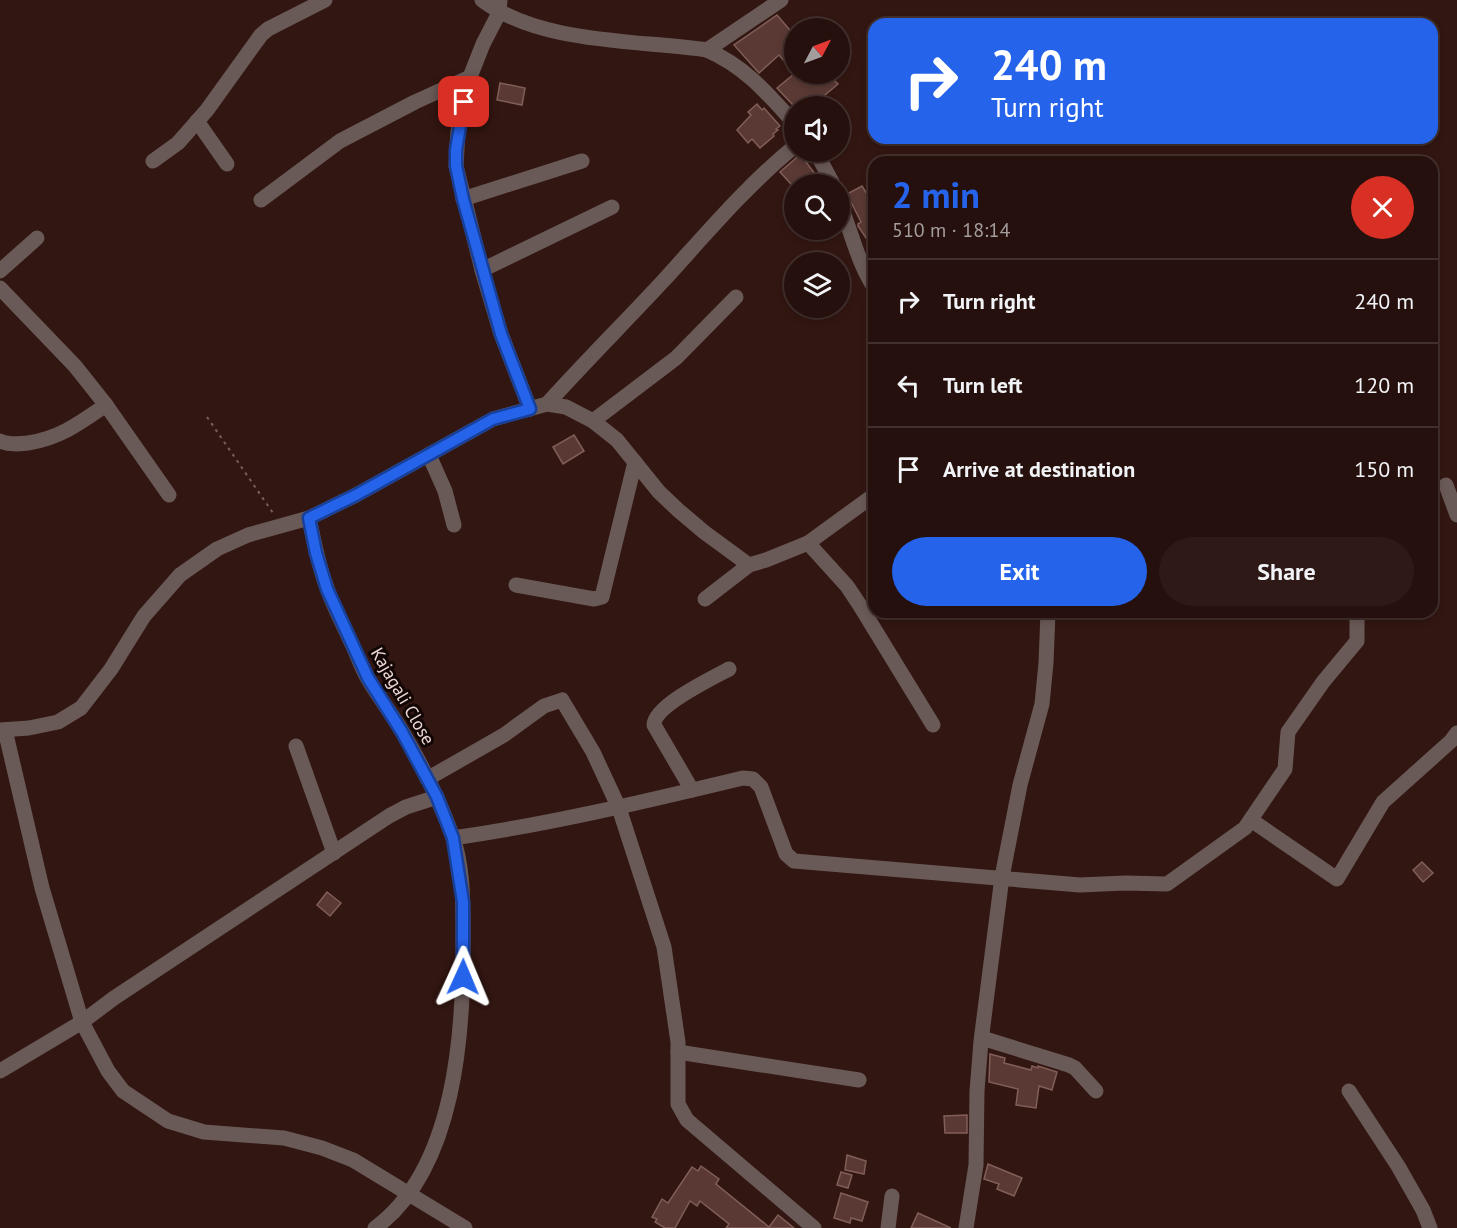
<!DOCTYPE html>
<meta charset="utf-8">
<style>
:root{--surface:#26100d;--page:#2e1916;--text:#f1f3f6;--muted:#a49d9d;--line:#42302e;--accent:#2563eb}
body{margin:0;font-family:"PT Sans",sans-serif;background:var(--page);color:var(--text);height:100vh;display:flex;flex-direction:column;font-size:22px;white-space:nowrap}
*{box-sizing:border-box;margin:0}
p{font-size:20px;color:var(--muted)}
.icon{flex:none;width:33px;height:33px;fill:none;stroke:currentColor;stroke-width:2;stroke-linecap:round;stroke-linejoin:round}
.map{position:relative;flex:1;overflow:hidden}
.side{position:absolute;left:868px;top:156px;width:570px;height:462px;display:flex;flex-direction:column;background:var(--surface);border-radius:18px;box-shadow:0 3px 9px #0003,0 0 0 2px var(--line)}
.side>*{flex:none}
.hud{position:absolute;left:868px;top:18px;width:570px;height:126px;border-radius:18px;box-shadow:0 3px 9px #0003,0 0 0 2px var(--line);background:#2563eb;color:#fff;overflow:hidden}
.needle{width:39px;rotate:49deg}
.fabs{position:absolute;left:784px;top:18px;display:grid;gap:12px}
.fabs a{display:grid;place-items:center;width:66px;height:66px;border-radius:50%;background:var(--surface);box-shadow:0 3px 9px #0003,0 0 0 2px var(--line);font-size:30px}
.pin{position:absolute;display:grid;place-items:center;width:51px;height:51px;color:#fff;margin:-26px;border-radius:12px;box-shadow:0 3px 9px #0006}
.me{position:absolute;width:66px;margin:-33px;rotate:1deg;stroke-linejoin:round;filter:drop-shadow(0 0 4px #0008)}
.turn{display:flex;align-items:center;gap:21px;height:126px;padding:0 24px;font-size:27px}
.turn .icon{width:78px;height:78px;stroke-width:2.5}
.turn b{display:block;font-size:42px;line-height:51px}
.round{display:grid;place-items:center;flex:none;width:63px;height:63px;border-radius:32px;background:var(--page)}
.summary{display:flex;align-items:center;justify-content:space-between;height:102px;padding:0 24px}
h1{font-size:36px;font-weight:700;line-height:45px;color:var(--accent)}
.cta{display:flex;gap:12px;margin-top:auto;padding:12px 24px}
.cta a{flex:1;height:69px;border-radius:36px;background:var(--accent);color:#fff;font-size:24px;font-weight:700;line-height:69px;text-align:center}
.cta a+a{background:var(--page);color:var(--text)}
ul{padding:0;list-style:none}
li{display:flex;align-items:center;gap:18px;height:84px;padding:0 24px;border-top:2px solid var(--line)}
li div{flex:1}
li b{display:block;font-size:22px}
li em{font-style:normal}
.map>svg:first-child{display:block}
.building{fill:#5a3934;stroke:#815e58;stroke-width:1.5}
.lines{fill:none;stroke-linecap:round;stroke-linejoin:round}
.path{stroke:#785f5b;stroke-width:2;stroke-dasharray:3 4.5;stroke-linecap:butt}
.minor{stroke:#6a5a57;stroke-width:15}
.route-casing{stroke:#184099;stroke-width:15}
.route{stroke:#2563eb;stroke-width:10}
.labels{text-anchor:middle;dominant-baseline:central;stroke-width:6;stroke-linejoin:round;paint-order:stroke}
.street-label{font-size:18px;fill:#ebd7d3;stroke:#110604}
</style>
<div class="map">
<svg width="1457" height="1228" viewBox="0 0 1457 1228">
<rect width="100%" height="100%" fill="#321611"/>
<g class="building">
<path d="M777,15L795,36V73L779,55L759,73L734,45Z"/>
<path d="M794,74H828L838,84L812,106H794L777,88Z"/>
<path d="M500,83L525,88L522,105L497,100Z"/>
<path d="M757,104L762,110L764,108L780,126L776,129L778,130L773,134L774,136L760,148L752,139L748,143L737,130L751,115L748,112Z"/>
<path d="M803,152H806L810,161L806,162L815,174L809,179L815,184H791L780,172Z"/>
<path d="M862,186L870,199L874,197V250L858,226V224L861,222L847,194Z"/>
<path d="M574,435L584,451L563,464L553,447Z"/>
<path d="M1422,862L1433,873L1423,882L1413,870Z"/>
<path d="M327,892L341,903L330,916L317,905Z"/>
<path d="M990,1054L1005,1058L1004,1063L1031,1070L1032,1066L1038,1068V1066L1057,1072L1052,1090L1039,1086L1036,1108L1016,1105L1018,1089L989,1082Z"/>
<path d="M967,1115V1133H945L944,1116Z"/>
<path d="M847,1155L866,1161L864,1174L845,1170Z"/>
<path d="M988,1164L1022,1178L1014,1196L997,1189L999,1184L984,1179Z"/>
<path d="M701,1166L719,1179L716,1184L769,1227L778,1215L794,1228H726L729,1224L700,1201L697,1206L690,1201L675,1228H665L655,1222L657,1219L652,1217L662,1199L668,1203L692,1167L698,1171Z"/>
<path d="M841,1172L852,1175L848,1188L837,1185Z"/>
<path d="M841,1193L868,1202L862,1221L851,1218L850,1223L834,1218Z"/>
<path d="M918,1213L951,1228H911Z"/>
</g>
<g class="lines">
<path class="path" d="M207,417L273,513"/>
<g class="minor">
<path d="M482,0C540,44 637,40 707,50L781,0"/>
<path d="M500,0L499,13L483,44L470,77L458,131L456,166L482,270L501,334L530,409"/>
<path d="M707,50C746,67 768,94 795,124"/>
<path d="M197,121L227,164"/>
<path d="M816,152L833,184"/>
<path d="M153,161L178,143L207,110L261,35L268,29L325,0"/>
<path d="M463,199L582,161"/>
<path d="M261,200L340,141L415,102L470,77"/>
<path d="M840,204C851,231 858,263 874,287"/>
<path d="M482,270L612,207"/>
<path d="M0,271L37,238"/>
<path d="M0,288L75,366L106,405L169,495"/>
<path d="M547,404C585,362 625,322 664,280C706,234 746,186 795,146"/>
<path d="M593,421L676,358L736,297"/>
<path d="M0,441C9,445 19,444 28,443C60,438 80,423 106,405"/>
<path d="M429,455L445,491L454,525"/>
<path d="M1446,485L1457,515"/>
<path d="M309,518C314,541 318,565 327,588C333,606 343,624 351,642C357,654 361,667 368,679C379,698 392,714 403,733C422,765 439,799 452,835C464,867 463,905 463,939C464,1030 456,1169 375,1228"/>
<path d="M808,543L847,586L859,604L933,725"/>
<path d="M516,585L594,599L602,597L635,462"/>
<path d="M705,599L749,565"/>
<path d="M0,730L29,728L58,722L81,708L111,669L144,616L180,575L217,549L248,535L309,518L356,495L493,419L547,404L566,407L593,421L617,440L659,492L678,510L704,532L749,565L766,560L808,543L874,495"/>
<path d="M5,730L42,888L82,1022L108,1071L123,1091L168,1121L204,1132L284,1138L322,1148L353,1160L465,1228"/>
<path d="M296,746L334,853"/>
<path d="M427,779L504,735L544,706L562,700L593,752L619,808L664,947L678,1042V1104L687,1120L814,1228"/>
<path d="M692,790L654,725C654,706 712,678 729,669"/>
<path d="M1251,820L1337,879L1383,802L1451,741L1457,733"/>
<path d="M453,838C551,824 647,801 743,778L753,779L761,787L786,854L794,861L1080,885L1125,883L1167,884L1245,828L1285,769L1288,732L1323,682L1357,641V612"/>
<path d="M982,1038L1069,1065L1075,1068L1096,1091"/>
<path d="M678,1052L859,1080"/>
<path d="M0,1071L82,1022L114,998L389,816L406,807L437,797"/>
<path d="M1349,1091L1398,1166L1423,1210L1430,1228"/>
<path d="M888,1228L892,1196"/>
<path d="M966,1228L976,1165L977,1091L981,1041L1002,877L1020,785L1042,704L1046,663L1048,612"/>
</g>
</g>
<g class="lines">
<defs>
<path id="route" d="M463,977V902L453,838L437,797L402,732L368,678L327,589L316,553L309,518L356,495L493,419L530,409L501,334L463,199L456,166V150L464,102"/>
</defs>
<use href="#route" class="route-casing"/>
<use href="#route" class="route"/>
</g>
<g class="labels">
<g class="street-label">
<text transform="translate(403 696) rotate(60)">Kajagali Close</text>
</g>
</g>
</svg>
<div class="fabs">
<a><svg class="needle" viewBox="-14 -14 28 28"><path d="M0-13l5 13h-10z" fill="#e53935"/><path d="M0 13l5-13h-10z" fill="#a49d9d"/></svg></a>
<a><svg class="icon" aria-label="sound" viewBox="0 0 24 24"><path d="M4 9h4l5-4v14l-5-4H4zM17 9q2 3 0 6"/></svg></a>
<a><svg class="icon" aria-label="search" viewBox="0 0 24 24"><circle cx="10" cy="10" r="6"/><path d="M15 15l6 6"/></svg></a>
<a><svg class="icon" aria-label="layers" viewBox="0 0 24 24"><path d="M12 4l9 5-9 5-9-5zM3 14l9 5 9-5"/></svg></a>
</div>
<div class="pin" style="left:464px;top:102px;background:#d93025"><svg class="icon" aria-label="arrive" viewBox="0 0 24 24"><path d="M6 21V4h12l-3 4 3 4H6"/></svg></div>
<svg class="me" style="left:463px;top:977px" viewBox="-20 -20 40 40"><path d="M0-17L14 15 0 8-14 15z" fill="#2563eb" stroke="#fff" stroke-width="4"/></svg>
<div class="hud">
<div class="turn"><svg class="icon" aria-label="right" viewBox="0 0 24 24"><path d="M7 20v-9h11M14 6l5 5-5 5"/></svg><div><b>240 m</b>Turn right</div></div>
</div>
<section class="side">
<div class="summary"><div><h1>2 min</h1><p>510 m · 18:14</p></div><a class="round" style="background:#d93025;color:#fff"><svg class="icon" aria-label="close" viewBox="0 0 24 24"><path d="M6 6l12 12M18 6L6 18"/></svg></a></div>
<ul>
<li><svg class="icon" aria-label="right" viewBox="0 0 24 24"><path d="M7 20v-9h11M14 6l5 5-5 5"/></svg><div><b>Turn right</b></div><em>240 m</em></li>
<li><svg class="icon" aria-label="left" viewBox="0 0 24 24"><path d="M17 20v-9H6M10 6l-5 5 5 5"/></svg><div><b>Turn left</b></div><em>120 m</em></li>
<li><svg class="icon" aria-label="arrive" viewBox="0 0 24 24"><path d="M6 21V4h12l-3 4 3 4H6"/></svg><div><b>Arrive at destination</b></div><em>150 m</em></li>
</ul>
<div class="cta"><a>Exit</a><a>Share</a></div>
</section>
</div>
